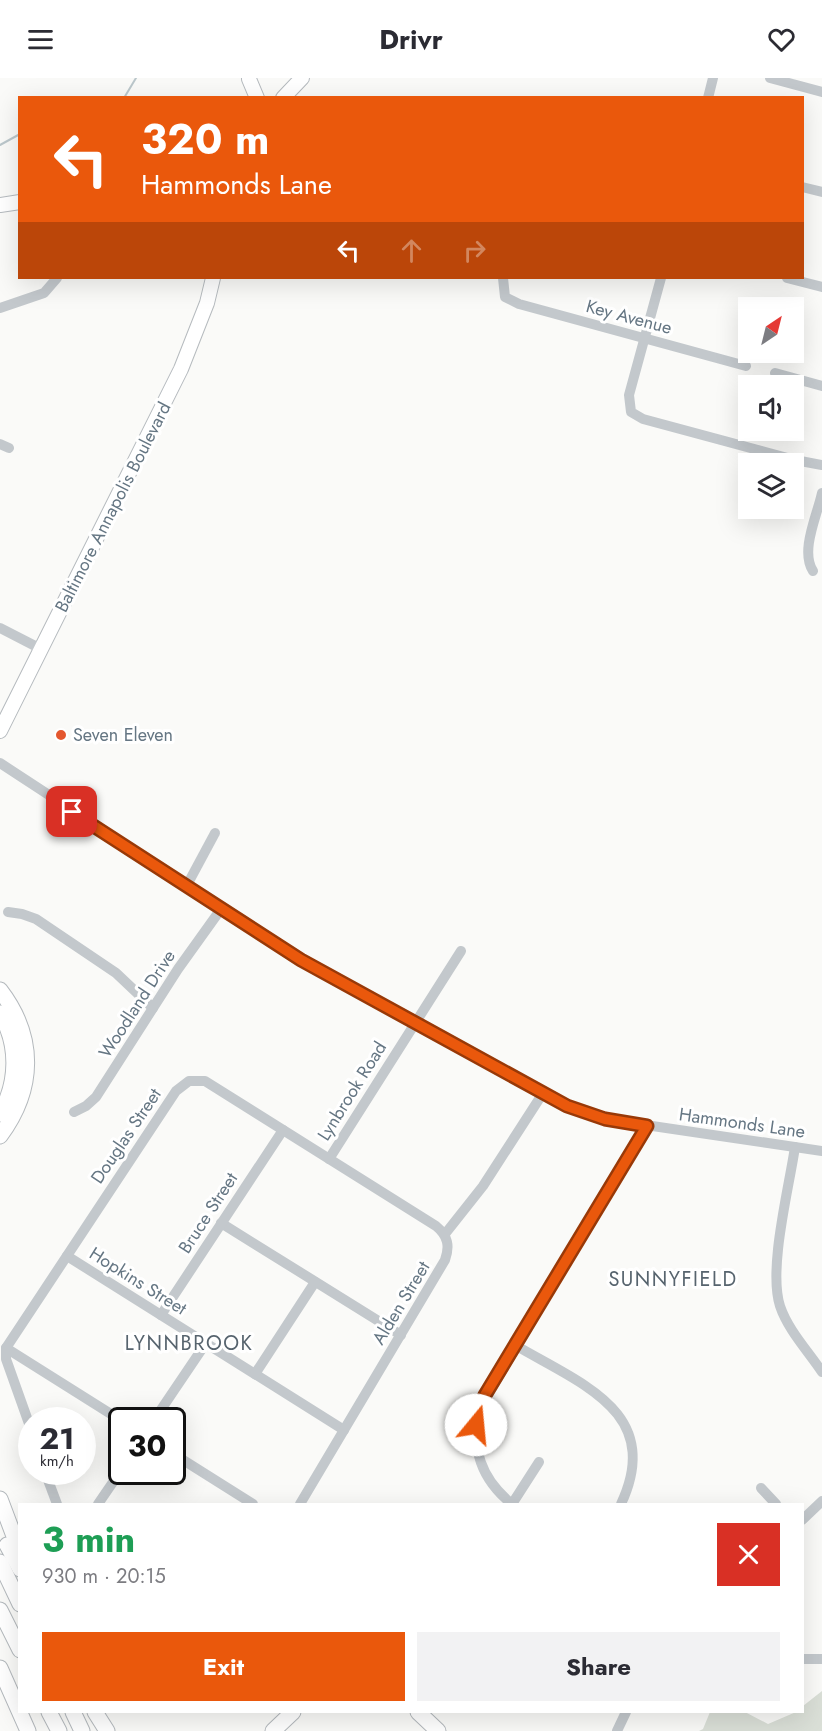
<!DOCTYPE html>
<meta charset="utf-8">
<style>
:root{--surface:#fff;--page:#f2f2f3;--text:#2b2b33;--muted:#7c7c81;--accent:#ea580c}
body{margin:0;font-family:Jost,sans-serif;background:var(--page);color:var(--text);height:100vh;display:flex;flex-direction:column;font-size:22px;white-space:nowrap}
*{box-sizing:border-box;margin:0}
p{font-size:20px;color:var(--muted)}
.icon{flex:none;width:33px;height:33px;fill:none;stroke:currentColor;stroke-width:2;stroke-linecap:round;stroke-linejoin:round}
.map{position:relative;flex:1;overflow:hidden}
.side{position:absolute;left:18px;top:1425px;width:786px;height:210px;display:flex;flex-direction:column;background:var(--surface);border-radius:0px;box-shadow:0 6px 24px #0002}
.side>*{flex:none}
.hud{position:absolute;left:18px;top:18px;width:786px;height:183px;border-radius:0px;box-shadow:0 6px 24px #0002;background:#ea580c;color:#fff;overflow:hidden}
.needle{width:39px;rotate:35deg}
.buttons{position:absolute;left:738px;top:219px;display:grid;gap:12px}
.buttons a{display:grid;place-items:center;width:66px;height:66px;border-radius:0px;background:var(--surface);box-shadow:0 6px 24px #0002;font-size:30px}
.speed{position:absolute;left:18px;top:1329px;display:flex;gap:12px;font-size:30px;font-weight:700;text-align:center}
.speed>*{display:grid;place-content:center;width:78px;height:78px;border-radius:50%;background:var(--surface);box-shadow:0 6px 24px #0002;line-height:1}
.speed small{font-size:15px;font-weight:400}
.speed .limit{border:3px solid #111;border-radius:9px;background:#fff;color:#111}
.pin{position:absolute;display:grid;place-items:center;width:51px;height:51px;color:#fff;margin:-26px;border-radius:12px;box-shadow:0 3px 9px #0006}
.me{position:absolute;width:66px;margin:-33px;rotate:17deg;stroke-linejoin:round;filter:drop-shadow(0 0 4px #0008)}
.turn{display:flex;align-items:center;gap:21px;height:126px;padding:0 24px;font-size:27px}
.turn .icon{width:78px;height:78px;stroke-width:2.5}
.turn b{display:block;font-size:42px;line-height:51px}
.lanes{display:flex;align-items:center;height:57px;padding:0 24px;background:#0003;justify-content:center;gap:30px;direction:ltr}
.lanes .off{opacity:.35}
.round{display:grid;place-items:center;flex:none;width:63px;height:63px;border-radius:0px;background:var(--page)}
.headline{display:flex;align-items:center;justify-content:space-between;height:102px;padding:0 24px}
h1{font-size:36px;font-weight:700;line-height:45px;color:#1e9e55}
.primary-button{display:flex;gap:12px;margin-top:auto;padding:12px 24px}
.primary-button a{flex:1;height:69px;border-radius:0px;background:var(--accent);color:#fff;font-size:24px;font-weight:700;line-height:69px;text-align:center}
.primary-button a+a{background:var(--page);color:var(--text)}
header{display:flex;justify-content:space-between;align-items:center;height:78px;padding:0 24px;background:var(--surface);font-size:27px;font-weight:700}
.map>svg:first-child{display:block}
.green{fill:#dadfd7}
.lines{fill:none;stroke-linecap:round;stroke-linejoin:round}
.stream{stroke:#bbc7cb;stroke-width:2}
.major-casing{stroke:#b5babe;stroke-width:16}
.highway-casing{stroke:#b4b9bd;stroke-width:17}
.minor{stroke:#c3c8cc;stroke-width:10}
.major{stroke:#fff;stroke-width:14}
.highway{stroke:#fff;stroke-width:15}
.route-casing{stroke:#983908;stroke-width:15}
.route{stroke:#ea580c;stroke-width:10}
.poi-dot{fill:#e4572e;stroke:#fff;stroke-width:2}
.labels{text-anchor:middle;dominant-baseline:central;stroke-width:6;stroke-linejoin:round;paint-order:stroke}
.street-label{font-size:18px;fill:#657683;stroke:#fff}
.poi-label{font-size:18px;fill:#657683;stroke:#fff;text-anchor:start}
.neighbourhood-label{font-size:20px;letter-spacing:1.5px;fill:#57646e;stroke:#fff}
</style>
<header><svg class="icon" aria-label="menu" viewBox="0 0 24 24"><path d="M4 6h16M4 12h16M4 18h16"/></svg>Drivr<svg class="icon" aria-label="heart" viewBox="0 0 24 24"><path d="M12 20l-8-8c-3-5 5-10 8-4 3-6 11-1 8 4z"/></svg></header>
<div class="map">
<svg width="822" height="1653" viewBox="0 0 822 1653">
<rect width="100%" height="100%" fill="#fafaf8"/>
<path class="green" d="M822,1613V1653H699L703,1651L710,1634H745L768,1646L796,1634H802L803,1628Z"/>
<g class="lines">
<g class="stream">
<path d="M124,20L136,0"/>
<path d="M0,67L20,56"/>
</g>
<defs>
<g id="major">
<path d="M249,1L257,20"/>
<path d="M283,20L302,0"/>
<path d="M0,127L20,124"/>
<path d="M0,653L181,291L207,225L213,200"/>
</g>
<g id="highway">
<path d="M0,912C36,959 35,1011 0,1058"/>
<path d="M0,935C19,967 18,1004 0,1036"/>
<path d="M0,1421L20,1474"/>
<path d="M7,1467L20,1491"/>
<path d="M0,1484L20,1526"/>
<path d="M0,1532L20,1572"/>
<path d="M0,1590L28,1653"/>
<path d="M49,1634L59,1653"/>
<path d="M73,1634L82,1653"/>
<path d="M95,1634L107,1653"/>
<path d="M418,1634L438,1653"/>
<path d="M273,1653L293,1634"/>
</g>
</defs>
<use href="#major" class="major-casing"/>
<use href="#highway" class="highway-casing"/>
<g class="minor">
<path d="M770,0L822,14"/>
<path d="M708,20L713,0"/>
<path d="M802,109L822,114"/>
<path d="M503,200L505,219L519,226L746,288"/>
<path d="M661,200L629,317L631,334L643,341L795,382L822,387"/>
<path d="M787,200L822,209"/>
<path d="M0,230L44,215L57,200"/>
<path d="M775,295L822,308"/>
<path d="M0,366L9,370"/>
<path d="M813,493C800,473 817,438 822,415"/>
<path d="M0,550L41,571"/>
<path d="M0,685L301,882L567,1028L605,1041L822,1073"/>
<path d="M186,809L215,755"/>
<path d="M8,834L22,836L36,841L116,895L153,930"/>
<path d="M74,1034L86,1028L96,1019L178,891L221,831"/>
<path d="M795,1069C789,1110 768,1191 780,1228C788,1252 808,1273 822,1294"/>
<path d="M329,1081L461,873"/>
<path d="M221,1145L401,1257"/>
<path d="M445,1156L483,1108L543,1015"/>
<path d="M67,1178L344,1352"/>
<path d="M161,1237L283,1052"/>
<path d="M515,1267C581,1306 664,1334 621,1426"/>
<path d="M6,1270L122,1343"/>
<path d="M255,1296L315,1204"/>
<path d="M154,1342L206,1265"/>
<path d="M32,1354L6,1281V1270L176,1013L189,1003H205L436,1148C448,1158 450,1168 445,1182L300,1426"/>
<path d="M172,1375L253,1426"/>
<path d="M45,1394L57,1426"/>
<path d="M761,1410L776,1426"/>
<path d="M98,1426L122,1391"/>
<path d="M512,1426C481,1401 471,1371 479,1332L647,1048"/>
<path d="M512,1426L539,1384"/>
<path d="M802,1442L822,1423"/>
<path d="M802,1581H822"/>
<path d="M617,1653L626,1634"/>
</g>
<use href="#major" class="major"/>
<use href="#highway" class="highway"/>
</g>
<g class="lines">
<defs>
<path id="route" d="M72,734L301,882L567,1028L605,1041L647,1048L485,1317L476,1347"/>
</defs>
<use href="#route" class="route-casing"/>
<use href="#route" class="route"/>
</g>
<circle class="poi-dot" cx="61" cy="657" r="6"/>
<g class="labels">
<g class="street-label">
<text transform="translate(629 239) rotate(15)">Key Avenue</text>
<text transform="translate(113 429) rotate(-63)">Baltimore Annapolis Boulevard</text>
<text transform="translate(137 926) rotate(-57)">Woodland Drive</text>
<text transform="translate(352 1013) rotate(-58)">Lynbrook Road</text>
<text transform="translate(742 1045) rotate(8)">Hammonds Lane</text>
<text transform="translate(126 1058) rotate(-56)">Douglas Street</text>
<text transform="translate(208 1135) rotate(-57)">Bruce Street</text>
<text transform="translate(138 1203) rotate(32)">Hopkins Street</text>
<text transform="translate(401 1225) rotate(-59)">Alden Street</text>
</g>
<g class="poi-label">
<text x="73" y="657">Seven Eleven</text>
</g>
<g class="neighbourhood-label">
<text x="673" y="1201">SUNNYFIELD</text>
<text x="189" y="1265">LYNNBROOK</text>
</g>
</g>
</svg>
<div class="buttons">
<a><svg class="needle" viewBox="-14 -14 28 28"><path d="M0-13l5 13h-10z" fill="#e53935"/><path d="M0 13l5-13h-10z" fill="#7c7c81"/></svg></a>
<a><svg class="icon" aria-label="sound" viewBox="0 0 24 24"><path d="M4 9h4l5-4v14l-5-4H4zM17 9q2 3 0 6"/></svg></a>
<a><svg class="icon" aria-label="layers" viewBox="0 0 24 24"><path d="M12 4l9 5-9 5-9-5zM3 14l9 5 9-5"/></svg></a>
</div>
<div class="speed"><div>21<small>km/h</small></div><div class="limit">30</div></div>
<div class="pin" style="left:72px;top:734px;background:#d93025"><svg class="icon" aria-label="arrive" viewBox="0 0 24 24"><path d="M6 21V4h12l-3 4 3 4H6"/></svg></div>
<svg class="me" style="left:476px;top:1347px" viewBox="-20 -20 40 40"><circle r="19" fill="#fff"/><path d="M0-13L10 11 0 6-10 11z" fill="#ea580c"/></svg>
<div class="hud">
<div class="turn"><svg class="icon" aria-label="left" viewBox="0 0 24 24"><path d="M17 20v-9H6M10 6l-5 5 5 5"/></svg><div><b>320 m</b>Hammonds Lane</div></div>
<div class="lanes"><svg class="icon" aria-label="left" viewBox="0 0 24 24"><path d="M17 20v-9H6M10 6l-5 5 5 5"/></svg><svg class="icon off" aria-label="ahead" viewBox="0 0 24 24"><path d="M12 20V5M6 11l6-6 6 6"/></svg><svg class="icon off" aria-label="right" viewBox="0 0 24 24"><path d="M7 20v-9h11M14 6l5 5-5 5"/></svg></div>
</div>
<section class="side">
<div class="headline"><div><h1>3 min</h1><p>930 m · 20:15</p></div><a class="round" style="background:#d93025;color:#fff"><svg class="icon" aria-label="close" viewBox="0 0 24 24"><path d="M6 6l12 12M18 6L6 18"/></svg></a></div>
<div class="primary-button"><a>Exit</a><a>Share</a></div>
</section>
</div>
